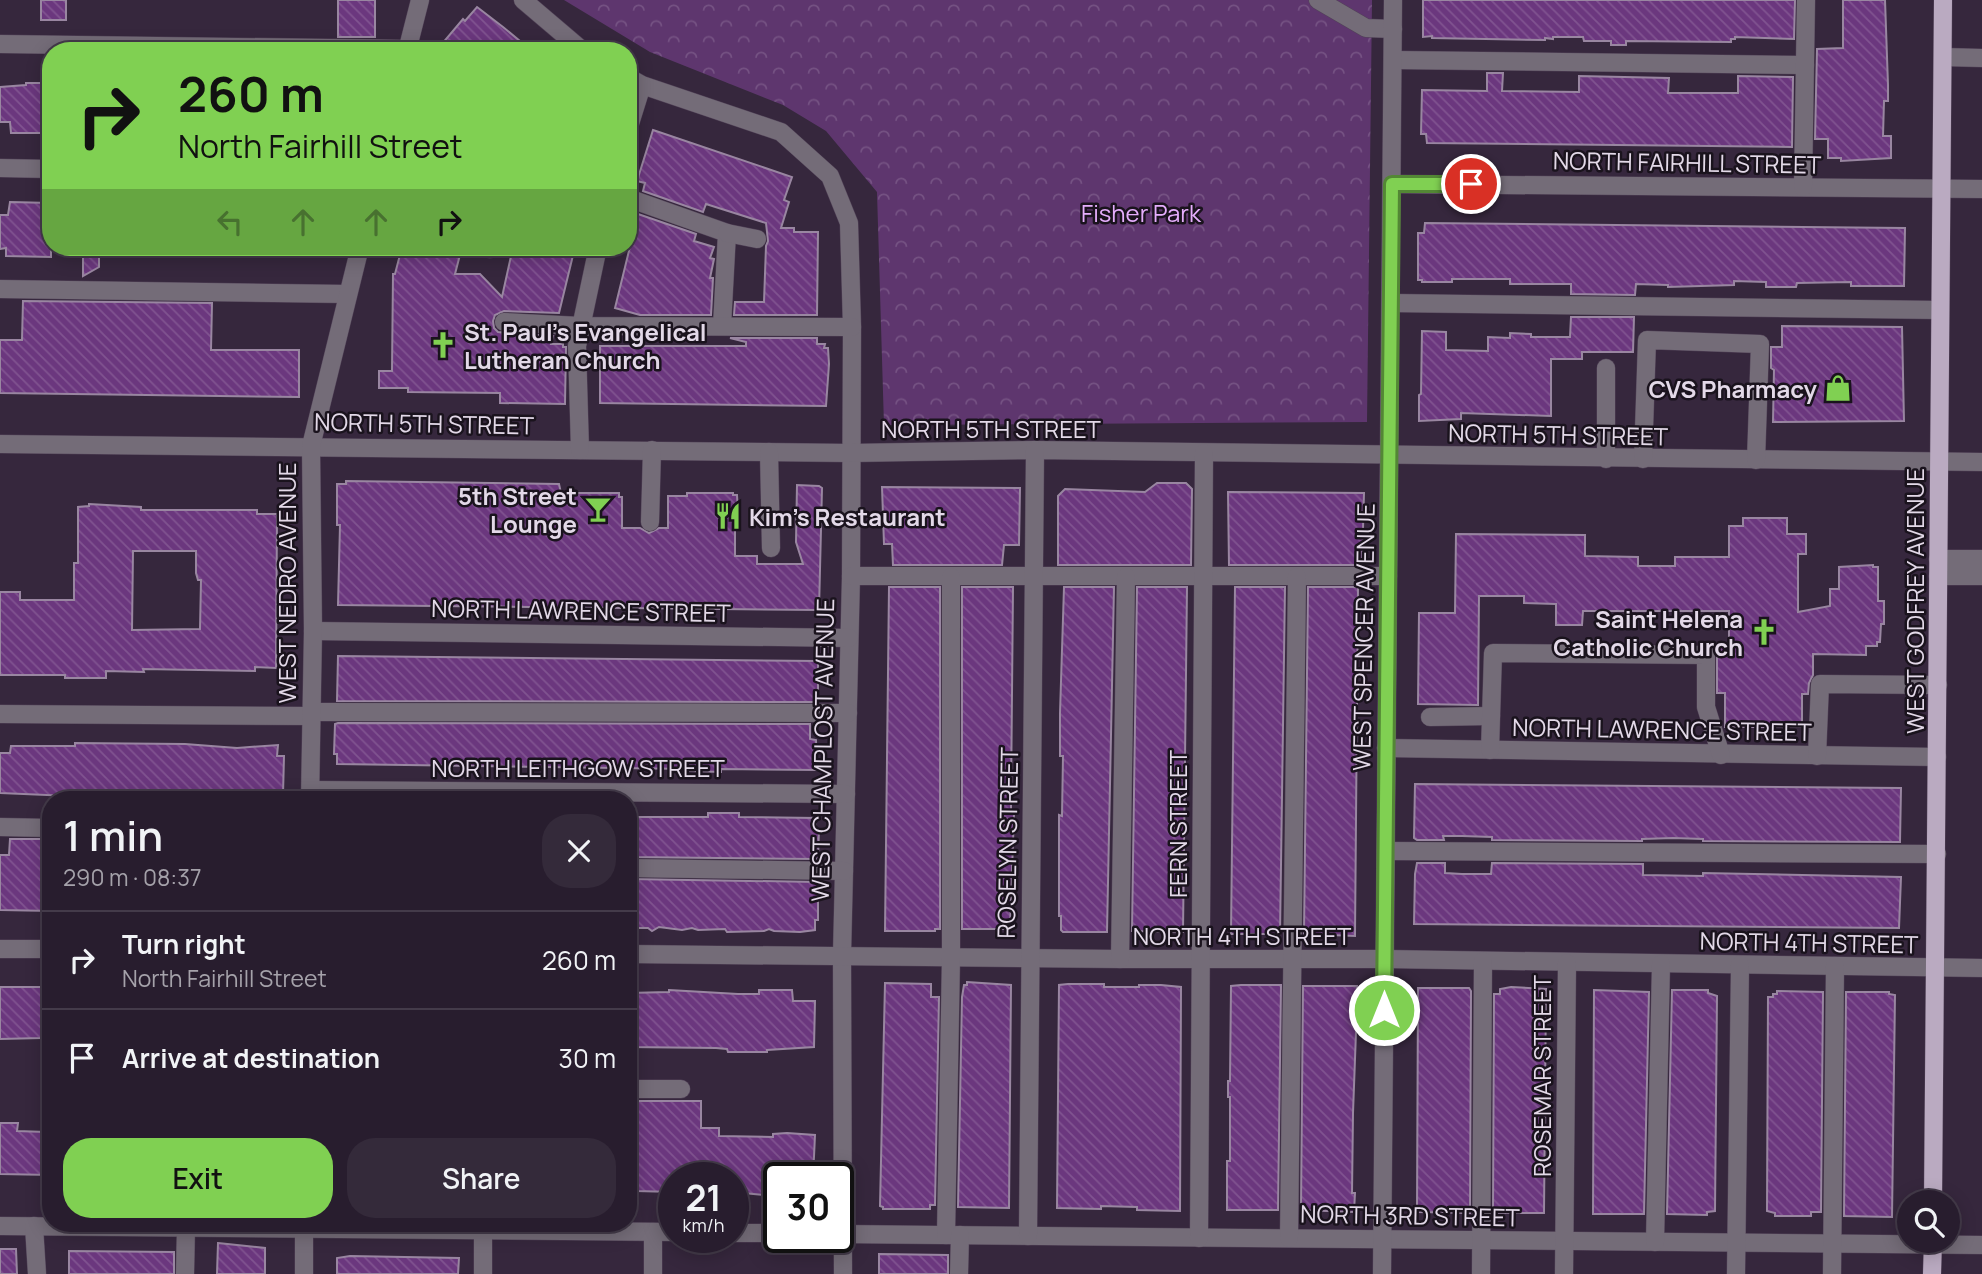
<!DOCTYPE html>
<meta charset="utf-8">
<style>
:root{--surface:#281d2e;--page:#342a3a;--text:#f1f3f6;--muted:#a5a2aa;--line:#443b4a;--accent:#80d052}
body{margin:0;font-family:Manrope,sans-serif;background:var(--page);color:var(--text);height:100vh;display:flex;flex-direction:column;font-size:26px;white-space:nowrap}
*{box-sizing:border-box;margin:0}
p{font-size:23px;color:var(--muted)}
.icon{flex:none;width:38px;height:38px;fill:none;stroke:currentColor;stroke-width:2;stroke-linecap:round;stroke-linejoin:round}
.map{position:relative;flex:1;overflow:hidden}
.side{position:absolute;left:42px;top:791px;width:595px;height:441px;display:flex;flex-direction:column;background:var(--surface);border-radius:28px;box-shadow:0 4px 18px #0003,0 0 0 2px var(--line)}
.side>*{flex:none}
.guide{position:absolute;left:42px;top:42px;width:595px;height:214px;border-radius:28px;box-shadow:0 4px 18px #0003,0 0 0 2px var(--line);background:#80d052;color:#111;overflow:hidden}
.tools{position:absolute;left:1897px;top:1190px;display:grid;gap:14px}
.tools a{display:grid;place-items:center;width:63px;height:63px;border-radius:50%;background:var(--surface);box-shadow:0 4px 18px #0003,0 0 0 2px var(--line);font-size:35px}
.speed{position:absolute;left:658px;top:1162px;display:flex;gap:14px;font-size:35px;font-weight:700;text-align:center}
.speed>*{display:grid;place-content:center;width:91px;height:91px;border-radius:50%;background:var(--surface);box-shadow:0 4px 18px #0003,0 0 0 2px var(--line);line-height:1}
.speed small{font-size:18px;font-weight:400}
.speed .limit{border:4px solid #111;border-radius:10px;background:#fff;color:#111}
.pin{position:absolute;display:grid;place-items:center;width:60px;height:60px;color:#fff;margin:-30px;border:4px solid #fff;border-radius:50%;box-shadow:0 2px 7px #0007}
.me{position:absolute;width:77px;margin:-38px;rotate:0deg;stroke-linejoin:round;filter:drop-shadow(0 0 5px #0008)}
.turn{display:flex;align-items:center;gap:24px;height:147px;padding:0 21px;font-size:32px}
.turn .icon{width:91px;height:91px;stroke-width:2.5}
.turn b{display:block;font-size:49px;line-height:60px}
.lanes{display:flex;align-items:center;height:66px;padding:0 21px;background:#0003;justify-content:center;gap:35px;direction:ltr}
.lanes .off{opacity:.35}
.round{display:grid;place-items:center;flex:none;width:74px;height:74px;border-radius:28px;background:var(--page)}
.summary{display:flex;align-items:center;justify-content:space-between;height:119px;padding:0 21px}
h1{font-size:42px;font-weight:600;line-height:52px}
.button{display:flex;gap:14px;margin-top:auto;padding:14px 21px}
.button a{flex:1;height:80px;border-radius:28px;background:var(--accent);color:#111;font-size:28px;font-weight:600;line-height:80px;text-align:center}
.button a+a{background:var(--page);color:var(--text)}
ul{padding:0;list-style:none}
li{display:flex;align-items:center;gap:21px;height:98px;padding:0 21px;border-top:2px solid var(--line)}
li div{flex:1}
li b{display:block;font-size:26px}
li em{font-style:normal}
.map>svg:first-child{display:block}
.park{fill:url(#park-crowns)}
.building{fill:url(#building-back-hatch);stroke:#9986a1;stroke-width:2;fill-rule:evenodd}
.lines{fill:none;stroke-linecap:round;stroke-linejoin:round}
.minor-casing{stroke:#524358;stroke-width:19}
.major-casing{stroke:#524358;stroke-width:19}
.minor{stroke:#746c78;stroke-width:18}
.major{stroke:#baaac1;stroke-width:18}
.route-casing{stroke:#538735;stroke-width:18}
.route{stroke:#80d052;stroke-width:12}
.labels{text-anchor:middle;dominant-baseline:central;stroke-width:5;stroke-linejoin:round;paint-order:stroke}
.street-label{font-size:24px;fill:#e3d9e8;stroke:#1a131d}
.park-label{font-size:24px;fill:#e5adfc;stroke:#1a131d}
.poi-label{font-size:24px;font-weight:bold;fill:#e3d9e8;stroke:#1a131d;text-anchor:end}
</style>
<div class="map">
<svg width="1982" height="1274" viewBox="0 0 1982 1274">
<defs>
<pattern id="park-crowns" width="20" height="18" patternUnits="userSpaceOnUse" patternTransform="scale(1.75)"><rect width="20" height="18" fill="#5e366e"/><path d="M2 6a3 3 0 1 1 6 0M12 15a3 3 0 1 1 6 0" fill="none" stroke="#755283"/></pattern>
<pattern id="building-back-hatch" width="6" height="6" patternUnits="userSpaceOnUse" patternTransform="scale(1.75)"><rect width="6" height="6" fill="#6b377e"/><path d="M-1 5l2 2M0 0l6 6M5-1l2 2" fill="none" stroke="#805390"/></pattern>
</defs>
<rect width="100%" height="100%" fill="#36273d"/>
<path class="park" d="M564,0H1372L1367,422L884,425L877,192L826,131L783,105L650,52Z"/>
<g class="building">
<rect x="41" y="0" width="25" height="20"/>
<rect x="338" y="0" width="37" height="37"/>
<path d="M1423,0H1795L1794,39L1735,37V39H1731V42L1626,41V45H1611V41H1584L1583,37H1553V39L1545,38V40L1432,38V36L1423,37Z"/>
<path d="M1843,0H1885L1888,85V101H1884L1883,136H1891V158L1841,161V158H1828V139H1815L1817,49L1843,48Z"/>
<path d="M477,7L503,27L532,51H436L463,19L465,21Z"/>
<path d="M1487,73H1503L1502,91L1579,92V76L1669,78L1668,93H1738V76L1793,77L1792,147L1427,143L1426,134H1421L1422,90L1487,91Z"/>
<path d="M26,83H51V133H11L10,122H0V87L26,85Z"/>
<path d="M653,130L792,177L784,200L789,202L781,228H794V232H818L817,315H734L735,302H764L766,246L768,241L766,223L706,204L703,212L643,191L645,183L637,181Z"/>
<path d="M10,202L51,203V257L6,256V248L0,249V215H8Z"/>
<path d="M638,214L696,234L694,241L714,247L710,258L714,259L710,278H713L711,315H640L615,308Z"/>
<path d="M1425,223L1905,228L1904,286H1851V282L1797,283L1796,287H1766V282L1734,281V285L1668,287V285L1636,284L1635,295L1571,294V284H1510V279H1452V282H1422V280H1418V233H1424Z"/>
<path d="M83,247H99V267L83,276Z"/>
<path d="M402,247H462L455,274H480L502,297L513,247H575L559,313L504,311L495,315L493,321L494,328L498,332L553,336L551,344H563V347H566L565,404L500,403V393L408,392V388H379V371H392L393,274H395Z"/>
<path d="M23,301L212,303L211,350H299V397L0,393V340H22Z"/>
<path d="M1571,317H1634L1633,352H1582V359H1551V416L1461,413V419L1419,421V395L1421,394L1422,331L1446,332V350L1488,351V337L1510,338V333L1531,334V337H1570Z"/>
<path d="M1782,326L1902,327L1904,421L1773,422L1774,370L1771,368V347H1782Z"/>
<path d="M730,338H817V344H825L824,348H828L829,364L826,406L600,403V346H746V342Z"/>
<path d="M346,481L559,484L561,493H619V497H622V528H640L649,533L659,528H668V496H687V493H733V495H737L738,514H735V556H757V564H803L796,542L797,485L819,486L822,488L819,610L338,605L340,525H337V484H346Z"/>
<path d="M1157,483H1186L1192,489L1191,565H1058V496L1065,489L1145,492Z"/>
<path d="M882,487L1020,488L1019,545H1004L1002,565H893L892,544H884Z"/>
<path d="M1228,492L1364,493L1362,565H1229Z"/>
<path d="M89,504L141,507V510H257V514H277L276,668L255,667V671L143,669L144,672L106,671V678H65V675H0V592H20V600H74V563H78V507L89,506ZM133,551H196V573L198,580H201L200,629L132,630Z"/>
<path d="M1743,518H1787V534H1806V554H1798V612L1830,606V589H1839V567L1873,565V567H1878V601H1884V624H1881L1880,642H1877V646H1866V655L1813,654V675L1809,683L1808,694H1802V727H1725V693H1717V655L1714,643L1729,644V611H1583L1582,625H1556V604L1524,603V596H1479L1478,705L1418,704L1419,613H1455L1456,534L1585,535V556L1638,557V566H1675V557H1729V526H1743Z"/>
<path d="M889,587H940V929H935V931H885Z"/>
<path d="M962,587H1013L1011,799V814H1014L1010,928L1008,929H962Z"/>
<path d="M1064,587H1114L1107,932H1063L1061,930V916H1059V815L1062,816L1063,756H1060V713Z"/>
<path d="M1137,587H1187L1183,932L1132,931Z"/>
<path d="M1235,587H1285L1280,934H1231Z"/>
<path d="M1308,587H1358L1355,936L1304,934Z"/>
<path d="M338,656L818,661V702L337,701Z"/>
<path d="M338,723L810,724V739L816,740L817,770L721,769V772L690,771V769L337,764V754H334L335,724Z"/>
<path d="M75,743L185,744L237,748L278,745L277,756H284L283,795L281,798L219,796V800H209L164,798V793L93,794V797L0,793V753H10L11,746H75Z"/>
<path d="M1415,784L1901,788L1900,842L1703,841V839L1673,838L1642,839V841L1492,840V837L1462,836H1443L1444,840H1417L1414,838Z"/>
<path d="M708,813H739V817L816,818V829H819L818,859L628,857V817H708Z"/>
<path d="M10,839H42L41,860L51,859V911L0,910V855H9Z"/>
<path d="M1417,863H1445V873L1462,874H1491L1492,863L1643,864V875L1703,876V873L1901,877L1899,928L1414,924L1415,874Z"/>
<path d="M628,879L818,882V920H815V930L800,932L774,931L769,929L764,931L727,932L725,929L698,930L692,928L682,930L659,927L652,931L648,928H628Z"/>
<path d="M967,982L1011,985L1009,1208L958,1207L962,997L964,985H967Z"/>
<path d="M885,983L931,984V997H939L935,1205H930V1209H883V1207L880,1206Z"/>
<path d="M1068,984H1104V987H1139V985H1161L1181,987L1180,1211L1137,1210V1207L1101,1206V1209L1057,1208L1059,985Z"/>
<path d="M1241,985H1281L1278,1210H1227V1161H1230V1097H1228V1081H1230L1231,986Z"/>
<path d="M1303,986H1357V989H1359V1005H1357L1353,1113L1352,1193H1355L1354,1212L1301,1210Z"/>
<path d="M0,987H43V996H51V1035H41V1038L0,1039Z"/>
<path d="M1511,987L1546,989L1544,1213H1493L1494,994H1500V989Z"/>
<path d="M1418,988H1469L1471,991L1470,1213L1417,1212Z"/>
<path d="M669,990L738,994H759V990H792L793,1001H815L814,1047L767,1050V1052H728L727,1049L716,1048L628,1047V993L669,992Z"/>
<path d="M1594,990L1649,992L1644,1214H1593Z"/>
<path d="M1672,990H1708V993L1717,996L1715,1211L1707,1212V1215L1667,1214Z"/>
<path d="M1777,991L1823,992L1821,1212H1811V1216H1775V1213L1767,1211L1768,997H1773V994H1777Z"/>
<path d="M1846,992H1889V994L1895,995L1892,1217L1844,1216Z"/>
<path d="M631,1101H701V1128H719V1136L773,1137V1134L787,1133L815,1135L813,1178H779L776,1196L733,1192V1178H674V1192L636,1191V1182H628V1153H631Z"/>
<path d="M0,1123H18L17,1131L46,1132V1140H51V1175L0,1174Z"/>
<path d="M218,1243L265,1248V1274H217Z"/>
<path d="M0,1249H16L17,1274H0Z"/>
<path d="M69,1251L174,1252V1274H69Z"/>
<path d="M879,1254L948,1255V1274H879Z"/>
<path d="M350,1256L459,1258L458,1274H337V1258Z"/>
</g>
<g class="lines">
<defs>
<g id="minor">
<path d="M523,0L583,51"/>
<path d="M1318,0L1366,28L1393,29"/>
<path d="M0,44L407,49"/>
<path d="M407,51L420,0"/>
<path d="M1943,57L1982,58"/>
<path d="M1393,60L1805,65"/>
<path d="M628,77L642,85L781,132L830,176L849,223L852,327L851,576L842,955L843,1274"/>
<path d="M628,130L642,85"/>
<path d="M0,168L51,169"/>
<path d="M1392,184L1982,189"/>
<path d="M1803,187L1806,0"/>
<path d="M628,198L727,233L722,326"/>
<path d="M727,233L757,239"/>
<path d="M490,249V247"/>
<path d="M0,289L348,294"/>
<path d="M1391,303L1940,310"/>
<path d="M504,322L580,326L852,327"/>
<path d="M1606,368V459"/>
<path d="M0,444L850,453L1035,450L1982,462"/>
<path d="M580,450L577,346L598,247"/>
<path d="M769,452L771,548"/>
<path d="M1643,459L1647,340L1760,344L1756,460"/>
<path d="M650,522L652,450"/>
<path d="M1938,559H1982"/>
<path d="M851,576H1388"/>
<path d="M1938,576H1982"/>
<path d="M313,631L849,638"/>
<path d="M311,712L848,713"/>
<path d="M0,714L310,716"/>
<path d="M1430,717L1491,716"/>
<path d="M1386,748L1937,757"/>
<path d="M1490,750L1493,653L1706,655V707L1721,755"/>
<path d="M1817,756L1820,684L1938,685"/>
<path d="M311,790L846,794"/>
<path d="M310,800L313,631L311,446L360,247"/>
<path d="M0,827L51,828"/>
<path d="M1386,851L1937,854"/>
<path d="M628,868L844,871"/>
<path d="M0,949H51"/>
<path d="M628,954L1120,959H1385L1982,968"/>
<path d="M1120,959L1126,577"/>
<path d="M628,1089H681"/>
<path d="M0,1226L674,1232"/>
<path d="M34,1226L37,1274"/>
<path d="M733,1233H779"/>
<path d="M838,1234L1982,1245"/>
<path d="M946,1235L951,957V577"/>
<path d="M1028,1236L1035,450"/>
<path d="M1199,1238L1204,453"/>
<path d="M1289,1238L1297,577"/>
<path d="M1655,1242L1661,964"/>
<path d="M185,1274L186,1227"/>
<path d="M304,1274V1223"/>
<path d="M483,1274V1230"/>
<path d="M653,1274V1232"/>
<path d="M959,1274L960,1235"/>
<path d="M1382,1274L1393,0"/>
<path d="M1481,1274L1483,961"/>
<path d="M1564,1274L1567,963"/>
<path d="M1736,1274L1740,965"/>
<path d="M1832,1274L1835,966"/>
</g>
<g id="major">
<path d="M1933,1202L1943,0"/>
<path d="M1932,1274L1933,1241"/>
</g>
</defs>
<use href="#minor" class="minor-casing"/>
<use href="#major" class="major-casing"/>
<use href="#minor" class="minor"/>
<use href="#major" class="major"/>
</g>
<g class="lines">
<defs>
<path id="route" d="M1384,1010L1392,184H1471"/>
</defs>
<use href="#route" class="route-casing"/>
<use href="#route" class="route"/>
</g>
<defs>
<symbol id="church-bare" viewBox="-9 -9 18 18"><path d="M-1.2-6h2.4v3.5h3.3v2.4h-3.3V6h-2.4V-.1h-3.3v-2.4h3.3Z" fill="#80d052" stroke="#1a131d" stroke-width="2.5" paint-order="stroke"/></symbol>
<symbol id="shop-bare" viewBox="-9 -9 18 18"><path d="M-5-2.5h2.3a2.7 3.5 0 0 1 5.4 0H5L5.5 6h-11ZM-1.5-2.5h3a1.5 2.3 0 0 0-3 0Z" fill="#80d052" stroke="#1a131d" stroke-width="2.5" paint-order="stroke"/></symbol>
<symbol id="bar-bare" viewBox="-9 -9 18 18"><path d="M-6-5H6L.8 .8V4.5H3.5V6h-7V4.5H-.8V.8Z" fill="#80d052" stroke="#1a131d" stroke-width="2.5" paint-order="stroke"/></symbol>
<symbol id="restaurant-bare" viewBox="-9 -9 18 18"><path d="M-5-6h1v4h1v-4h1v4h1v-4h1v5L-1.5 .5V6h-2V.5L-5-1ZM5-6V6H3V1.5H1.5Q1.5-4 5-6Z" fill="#80d052" stroke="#1a131d" stroke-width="2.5" paint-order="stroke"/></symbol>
</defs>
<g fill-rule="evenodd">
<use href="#church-bare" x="424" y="326" width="38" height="38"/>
<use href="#shop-bare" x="1819" y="369" width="38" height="38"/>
<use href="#bar-bare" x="579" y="490" width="38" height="38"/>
<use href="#restaurant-bare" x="709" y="497" width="38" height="38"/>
<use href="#church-bare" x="1745" y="613" width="38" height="38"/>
</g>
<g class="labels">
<g class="street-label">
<text transform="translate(1687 162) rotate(1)">NORTH FAIRHILL STREET</text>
<text transform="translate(424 423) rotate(1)">NORTH 5TH STREET</text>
<text x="991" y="428">NORTH 5TH STREET</text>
<text transform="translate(1558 434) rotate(1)">NORTH 5TH STREET</text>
<text transform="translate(286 583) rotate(-90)">WEST NEDRO AVENUE</text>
<text transform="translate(1914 601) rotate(-90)">WEST GODFREY AVENUE</text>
<text transform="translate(581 610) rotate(1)">NORTH LAWRENCE STREET</text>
<text transform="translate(1363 637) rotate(-89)">WEST SPENCER AVENUE</text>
<text transform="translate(1662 729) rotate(1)">NORTH LAWRENCE STREET</text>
<text transform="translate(822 750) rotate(-89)">WEST CHAMPLOST AVENUE</text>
<text x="578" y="767">NORTH LEITHGOW STREET</text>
<text transform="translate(1177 824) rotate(-90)">FERN STREET</text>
<text transform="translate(1007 843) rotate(-89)">ROSELYN STREET</text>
<text x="1242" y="935">NORTH 4TH STREET</text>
<text transform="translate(1809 942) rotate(1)">NORTH 4TH STREET</text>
<text transform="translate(1541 1076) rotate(-90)">ROSEMAR STREET</text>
<text transform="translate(1410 1215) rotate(1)">NORTH 3RD STREET</text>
</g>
<g class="park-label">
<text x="1141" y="212">Fisher Park</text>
</g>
<g class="poi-label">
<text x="464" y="331" text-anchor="start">St. Paul's Evangelical<tspan x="464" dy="28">Lutheran Church</tspan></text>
<text x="1817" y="388">CVS Pharmacy</text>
<text x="577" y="495">5th Street<tspan x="577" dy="28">Lounge</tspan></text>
<text x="749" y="516" text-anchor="start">Kim's Restaurant</text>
<text x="1743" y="618">Saint Helena<tspan x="1743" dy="28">Catholic Church</tspan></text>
</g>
</g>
</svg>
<div class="tools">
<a><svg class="icon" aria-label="search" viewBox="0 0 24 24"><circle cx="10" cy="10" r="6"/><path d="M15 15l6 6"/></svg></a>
</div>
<div class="speed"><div>21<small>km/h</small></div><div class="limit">30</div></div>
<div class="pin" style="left:1471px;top:184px;background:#d93025"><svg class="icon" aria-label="arrive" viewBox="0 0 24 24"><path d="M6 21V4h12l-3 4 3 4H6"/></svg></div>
<svg class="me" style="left:1384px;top:1010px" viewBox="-20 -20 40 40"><circle r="17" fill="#80d052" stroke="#fff" stroke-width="3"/><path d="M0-11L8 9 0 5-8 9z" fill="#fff"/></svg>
<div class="guide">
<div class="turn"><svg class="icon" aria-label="right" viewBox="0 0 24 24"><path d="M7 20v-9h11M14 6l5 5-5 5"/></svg><div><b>260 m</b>North Fairhill Street</div></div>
<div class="lanes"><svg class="icon off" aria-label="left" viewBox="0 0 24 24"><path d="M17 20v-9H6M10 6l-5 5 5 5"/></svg><svg class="icon off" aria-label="ahead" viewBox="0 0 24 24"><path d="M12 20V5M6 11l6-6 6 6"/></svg><svg class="icon off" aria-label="ahead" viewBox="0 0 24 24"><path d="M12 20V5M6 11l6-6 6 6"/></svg><svg class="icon" aria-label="right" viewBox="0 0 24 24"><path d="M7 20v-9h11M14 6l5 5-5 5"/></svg></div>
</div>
<section class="side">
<div class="summary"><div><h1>1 min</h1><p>290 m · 08:37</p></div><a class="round"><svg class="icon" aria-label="close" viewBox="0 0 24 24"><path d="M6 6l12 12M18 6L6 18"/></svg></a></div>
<ul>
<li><svg class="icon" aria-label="right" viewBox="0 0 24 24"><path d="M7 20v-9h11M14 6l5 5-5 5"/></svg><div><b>Turn right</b><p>North Fairhill Street</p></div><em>260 m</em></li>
<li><svg class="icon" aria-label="arrive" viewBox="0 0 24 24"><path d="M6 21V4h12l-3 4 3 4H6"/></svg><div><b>Arrive at destination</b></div><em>30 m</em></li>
</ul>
<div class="button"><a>Exit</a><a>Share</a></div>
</section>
</div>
